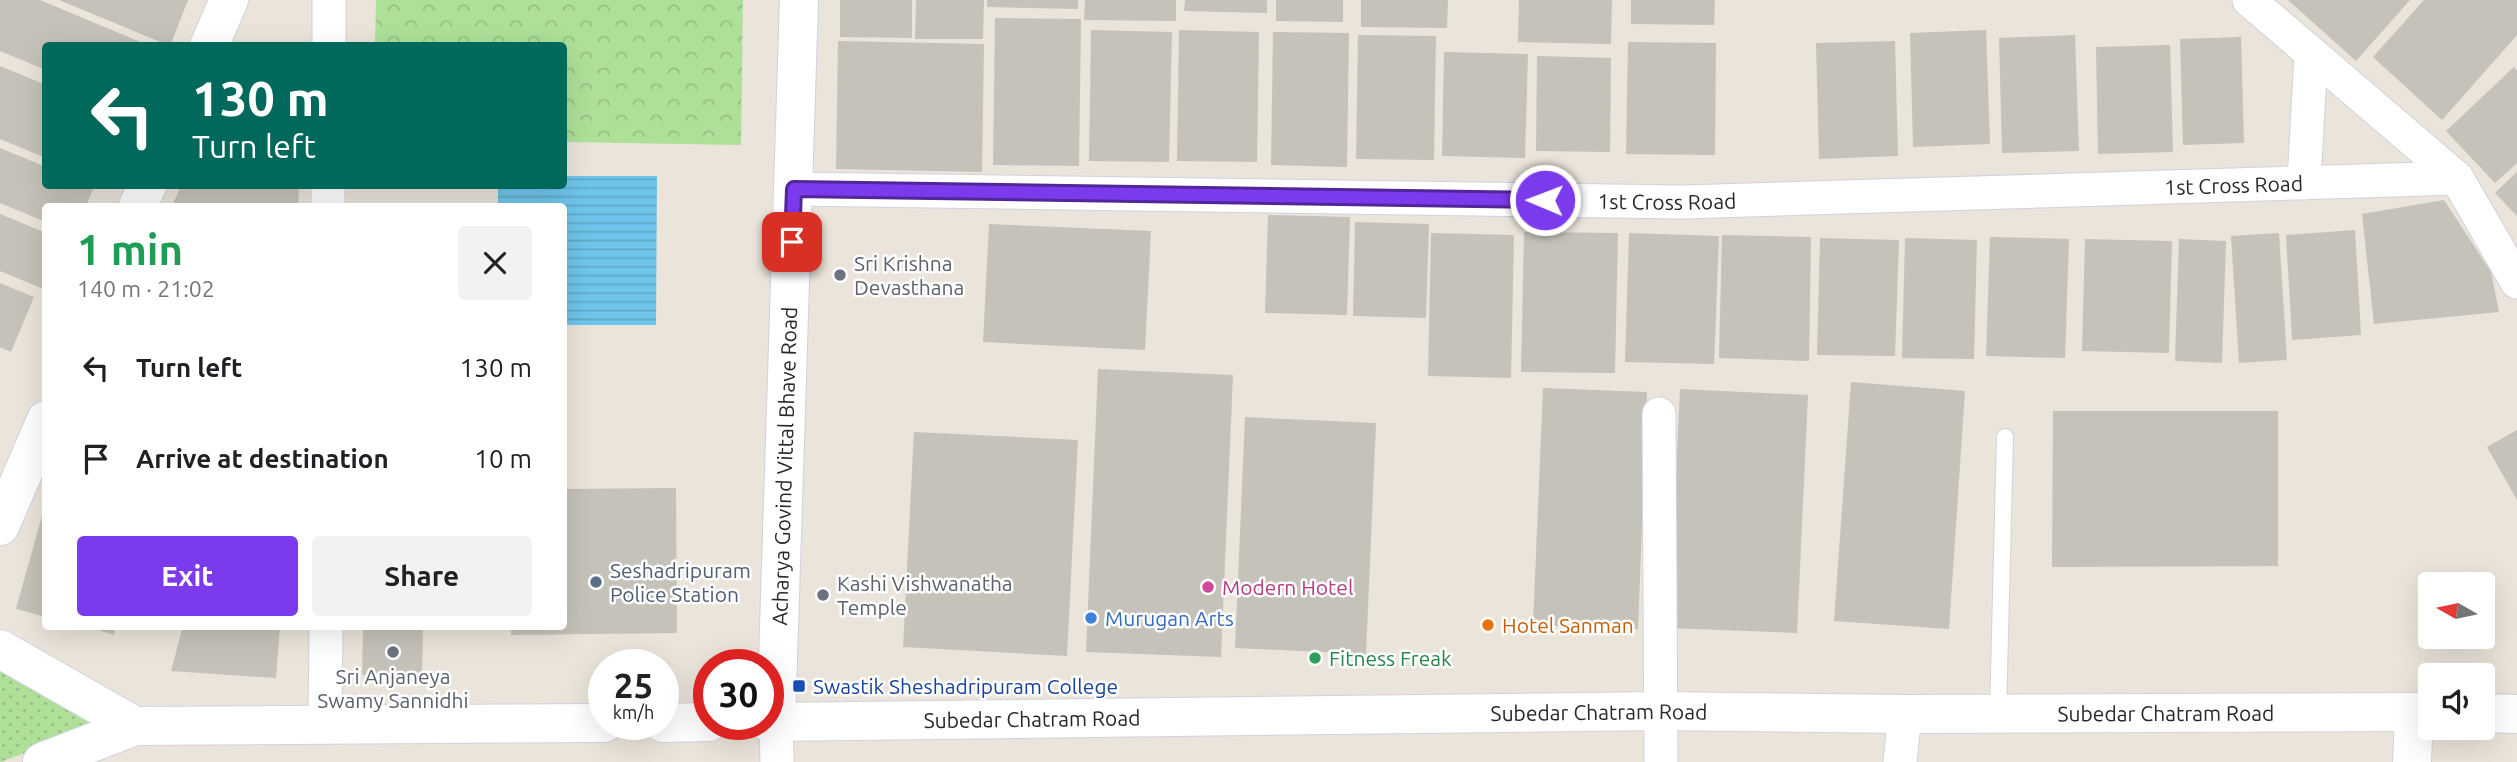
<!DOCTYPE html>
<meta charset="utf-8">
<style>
:root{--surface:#fff;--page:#f2f2f2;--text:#202124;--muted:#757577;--accent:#7c3aed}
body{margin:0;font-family:Ubuntu,sans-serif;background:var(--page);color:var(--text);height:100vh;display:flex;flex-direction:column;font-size:26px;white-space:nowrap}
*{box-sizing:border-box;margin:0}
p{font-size:23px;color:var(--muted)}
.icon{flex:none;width:38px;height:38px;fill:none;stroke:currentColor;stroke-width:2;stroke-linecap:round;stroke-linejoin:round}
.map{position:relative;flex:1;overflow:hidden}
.details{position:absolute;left:42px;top:203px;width:525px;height:427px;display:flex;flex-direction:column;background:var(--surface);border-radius:7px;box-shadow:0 7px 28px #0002}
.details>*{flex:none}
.guide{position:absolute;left:42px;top:42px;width:525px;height:147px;border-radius:7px;box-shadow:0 7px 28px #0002;background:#00695c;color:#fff;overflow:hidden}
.needle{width:46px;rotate:279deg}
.tools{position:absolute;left:2418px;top:572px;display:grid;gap:14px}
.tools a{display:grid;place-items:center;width:77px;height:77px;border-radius:7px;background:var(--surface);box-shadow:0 7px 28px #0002;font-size:35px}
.speed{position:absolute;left:588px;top:649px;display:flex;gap:14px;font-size:35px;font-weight:700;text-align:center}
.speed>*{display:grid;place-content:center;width:91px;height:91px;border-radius:50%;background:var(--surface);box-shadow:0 7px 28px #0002;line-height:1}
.speed small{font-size:18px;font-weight:400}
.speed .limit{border:10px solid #d22;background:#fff;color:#111}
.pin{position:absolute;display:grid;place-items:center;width:60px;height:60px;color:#fff;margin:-30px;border-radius:14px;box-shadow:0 4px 10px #0006}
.me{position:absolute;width:77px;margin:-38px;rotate:271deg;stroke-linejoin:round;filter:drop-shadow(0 0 5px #0008)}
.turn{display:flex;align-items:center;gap:24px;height:147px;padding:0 35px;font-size:32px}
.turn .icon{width:91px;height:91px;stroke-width:2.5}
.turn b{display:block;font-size:49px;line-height:60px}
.round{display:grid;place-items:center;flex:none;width:74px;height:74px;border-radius:7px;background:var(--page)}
.overview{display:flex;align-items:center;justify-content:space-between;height:119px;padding:0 35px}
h1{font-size:42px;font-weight:600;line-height:52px;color:#1e9e55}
.primary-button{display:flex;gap:14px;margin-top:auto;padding:14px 35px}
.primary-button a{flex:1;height:80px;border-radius:7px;background:var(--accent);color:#fff;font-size:28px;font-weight:600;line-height:80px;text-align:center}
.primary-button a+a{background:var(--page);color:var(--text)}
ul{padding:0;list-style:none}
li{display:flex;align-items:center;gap:21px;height:91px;padding:0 35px}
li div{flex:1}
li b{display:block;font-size:26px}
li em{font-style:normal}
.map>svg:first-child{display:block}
.park{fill:url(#park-crowns)}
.garden{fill:url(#garden-dots)}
.water{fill:url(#water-rules)}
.building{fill:#c5c2b9}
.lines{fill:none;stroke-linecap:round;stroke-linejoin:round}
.lane-casing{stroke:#d0d2e1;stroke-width:18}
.street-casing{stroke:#d0d2e1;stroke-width:35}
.secondary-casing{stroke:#d0d2e1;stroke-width:40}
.lane{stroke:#fff;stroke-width:16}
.street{stroke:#fff;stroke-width:33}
.secondary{stroke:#fff;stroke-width:38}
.route-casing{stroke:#51269a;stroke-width:18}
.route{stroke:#7c3aed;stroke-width:12}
.worship-dot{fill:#6b7280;stroke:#fff;stroke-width:2.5}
.service-dot{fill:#5c6f8a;stroke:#fff;stroke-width:2.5}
.hotel-dot{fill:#d1479c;stroke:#fff;stroke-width:2.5}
.shop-dot{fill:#3f7fe0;stroke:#fff;stroke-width:2.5}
.food-dot{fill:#e8710a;stroke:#fff;stroke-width:2.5}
.leisure-dot{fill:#2e9e5b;stroke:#fff;stroke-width:2.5}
.transit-dot{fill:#1a4fb4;stroke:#fff;stroke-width:2.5}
.labels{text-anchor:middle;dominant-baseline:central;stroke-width:5;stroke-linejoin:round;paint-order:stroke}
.street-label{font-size:21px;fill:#282828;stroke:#fff}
.worship-label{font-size:21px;fill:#5b616d;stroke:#fff;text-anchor:start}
.service-label{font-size:21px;fill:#4e5e75;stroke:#fff;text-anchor:start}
.hotel-label{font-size:21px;fill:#b23c85;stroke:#fff;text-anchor:start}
.shop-label{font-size:21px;fill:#366cbe;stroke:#fff;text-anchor:start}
.food-label{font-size:21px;fill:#c56008;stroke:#fff;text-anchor:start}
.leisure-label{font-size:21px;fill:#27864d;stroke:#fff;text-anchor:start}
.transit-label{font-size:21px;fill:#164399;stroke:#fff;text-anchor:start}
</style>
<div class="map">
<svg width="2517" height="762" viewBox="0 0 2517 762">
<defs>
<pattern id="park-crowns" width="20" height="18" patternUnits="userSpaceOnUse" patternTransform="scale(1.75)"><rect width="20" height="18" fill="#aee098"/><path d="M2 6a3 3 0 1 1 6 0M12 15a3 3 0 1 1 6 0" fill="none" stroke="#96c083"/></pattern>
<pattern id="garden-dots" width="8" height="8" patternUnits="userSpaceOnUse" patternTransform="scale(1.75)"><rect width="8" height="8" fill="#aee098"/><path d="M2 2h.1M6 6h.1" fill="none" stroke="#96c083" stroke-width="1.8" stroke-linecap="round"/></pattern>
<pattern id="water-rules" width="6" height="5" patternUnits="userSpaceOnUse" patternTransform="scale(1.75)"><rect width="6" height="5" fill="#6fc5eb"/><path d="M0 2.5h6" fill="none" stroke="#60a9ca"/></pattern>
</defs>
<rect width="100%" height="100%" fill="#eae4da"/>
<path class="park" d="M376,0H743L741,145L564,142V46L375,45Z"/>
<path class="garden" d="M0,657L109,723L0,762Z"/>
<path class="water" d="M564,176H657L656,325H564V206H498V186H564Z"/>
<g class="building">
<path d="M0,0H40L150,46H46V70L0,51Z"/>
<path d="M59,0H188L170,46Z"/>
<path d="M840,0H912V38L840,37Z"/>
<path d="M916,0H984L983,39H915Z"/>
<path d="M987,0H1078V9L987,7Z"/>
<path d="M1085,0H1176V21L1084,20Z"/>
<path d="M1185,0H1267V13L1184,11Z"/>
<path d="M1276,0H1343V22L1276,21Z"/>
<path d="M1361,0H1448L1447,28L1361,27Z"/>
<path d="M1519,0H1612L1611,44L1518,42Z"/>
<path d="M1631,0H1715L1714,25L1631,24Z"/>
<path d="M2288,0H2410L2356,61Z"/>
<path d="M2424,0H2517V35L2442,120L2373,57Z"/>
<path d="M995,18L1081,19L1079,166L993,165Z"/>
<path d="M1091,30L1172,32L1169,162L1089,161Z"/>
<path d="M1179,30L1259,32L1257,162L1177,161Z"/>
<path d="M1986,30L1990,144L1913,147L1910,33Z"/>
<path d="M1273,32L1349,33L1347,167L1271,165Z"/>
<path d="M1358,35L1436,36L1434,160L1356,159Z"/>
<path d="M2075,35L2079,151L2002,153L1999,38Z"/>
<path d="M2241,37L2244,143L2183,145L2180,39Z"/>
<path d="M838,41L984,44L982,172L836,169Z"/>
<path d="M1895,41L1898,156L1819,159L1816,43Z"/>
<path d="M1628,42L1716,43L1715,155L1626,154Z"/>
<path d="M2170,45L2173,152L2098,154L2096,47Z"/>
<path d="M1444,52L1528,54L1525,158L1442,156Z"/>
<path d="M1537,56L1611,58L1610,152L1536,151Z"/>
<path d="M0,66L46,85V158L0,139Z"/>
<path d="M2514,67L2517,71V163L2495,183L2446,131Z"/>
<path d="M0,148L46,167V186L94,187L86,206H46V222L0,203Z"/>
<path d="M2517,172V216L2495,193Z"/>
<path d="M181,186H299L298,206H172Z"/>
<path d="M2444,200L2491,272L2499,312L2374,324L2362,214Z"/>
<path d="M0,214L46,233V290L0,271Z"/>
<path d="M1268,215L1350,217L1347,315L1265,313Z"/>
<path d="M1355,222L1429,224L1426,318L1353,316Z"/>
<path d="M989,224L1151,231L1145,350L983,342Z"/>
<path d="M2355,230L2361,335L2292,340L2286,235Z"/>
<path d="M1524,232L1618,233L1615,373L1521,372Z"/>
<path d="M1431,233L1514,235L1511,378L1428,376Z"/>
<path d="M1629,233L1719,236L1714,364L1625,362Z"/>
<path d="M2279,233L2287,360L2239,363L2231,236Z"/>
<path d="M1722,235L1811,237L1809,361L1719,358Z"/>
<path d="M1990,237L2069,239L2065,358L1986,356Z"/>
<path d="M1820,238L1899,240L1895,356L1817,355Z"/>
<path d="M1905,238L1977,240L1974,359L1902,358Z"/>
<path d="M2085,239L2172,241L2169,353L2082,351Z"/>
<path d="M2179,239L2226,241L2222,363L2175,361Z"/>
<path d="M0,283L34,297L11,352L0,347Z"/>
<path d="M1098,369L1233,375L1221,657L1086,652Z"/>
<path d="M1851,382L1965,391L1949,629L1834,621Z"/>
<path d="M1543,388L1647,392L1638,629L1533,625Z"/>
<path d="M1680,389L1808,395L1797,633L1669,628Z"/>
<path d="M2053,411H2278V566L2052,567Z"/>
<path d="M1245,417L1376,423L1366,654L1235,648Z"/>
<path d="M2517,430V500L2487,447Z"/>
<path d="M914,432L1078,440L1067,656L903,647Z"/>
<path d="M676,488L677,633L511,635V626H564V489Z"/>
<path d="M45,505H46V617L16,609Z"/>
<path d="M85,626H116L114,635Z"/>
<path d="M183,626H280L276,678L171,671Z"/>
<path d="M363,628L423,630L422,677L362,675Z"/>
</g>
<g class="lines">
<defs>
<path id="lane" d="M1998,714L2005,437"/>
<g id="street">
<path d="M2249,0L2457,178L2517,282"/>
<path d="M329,46V0"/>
<path d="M2304,183L2311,53"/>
<path id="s1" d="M794,189L1684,202L2457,178"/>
<path d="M328,206V186"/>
<path d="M1659,414L1661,762"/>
<path d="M776,722L777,762"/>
<path d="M325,725L326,626"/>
<path d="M1900,762L1905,714"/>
</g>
<g id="secondary">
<path d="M209,46L229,0"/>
<path d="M138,206L147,186"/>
<path d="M0,526L46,420"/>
<path d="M0,649L135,726"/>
<path d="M2483,713L2517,714"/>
<path id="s2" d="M768,722L1660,711L1905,714L2431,712"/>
<path id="s3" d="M776,722L799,0"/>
<path d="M663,723L709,722"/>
<path d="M42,762L135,726L604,723"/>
<path d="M2412,762L2414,712"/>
</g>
</defs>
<use href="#lane" class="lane-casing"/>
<use href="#street" class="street-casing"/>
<use href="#secondary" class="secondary-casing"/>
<use href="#lane" class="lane"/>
<use href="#street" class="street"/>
<use href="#secondary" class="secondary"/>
</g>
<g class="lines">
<defs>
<path id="route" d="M792,242L794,189L1545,200"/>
</defs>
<use href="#route" class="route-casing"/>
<use href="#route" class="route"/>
</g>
<g class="worship-dot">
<circle cx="840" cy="275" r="7"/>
<circle cx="823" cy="595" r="7"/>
<circle cx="393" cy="652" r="7"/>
</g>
<circle class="service-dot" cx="596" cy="582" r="7"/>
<circle class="hotel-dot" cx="1208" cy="587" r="7"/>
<circle class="shop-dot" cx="1091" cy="618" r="7"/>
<circle class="food-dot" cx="1488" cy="625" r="7"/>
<circle class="leisure-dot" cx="1315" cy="658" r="7"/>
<rect class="transit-dot" x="792" y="679" width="14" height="14" rx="3.5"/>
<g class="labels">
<g class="street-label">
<text stroke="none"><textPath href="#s1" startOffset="1440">1st Cross Road</textPath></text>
<text stroke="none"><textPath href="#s1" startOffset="873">1st Cross Road</textPath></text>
<text stroke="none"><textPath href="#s3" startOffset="256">Acharya Govind Vittal Bhave Road</textPath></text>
<text stroke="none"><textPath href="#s2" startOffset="831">Subedar Chatram Road</textPath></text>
<text stroke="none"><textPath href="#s2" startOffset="1398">Subedar Chatram Road</textPath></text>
<text stroke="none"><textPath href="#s2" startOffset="264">Subedar Chatram Road</textPath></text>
</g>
<g class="worship-label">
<text x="854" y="263">Sri Krishna<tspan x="854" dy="24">Devasthana</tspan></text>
<text x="837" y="583">Kashi Vishwanatha<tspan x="837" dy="24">Temple</tspan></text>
<text x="393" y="676" text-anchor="middle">Sri Anjaneya<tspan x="393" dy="24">Swamy Sannidhi</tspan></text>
</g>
<g class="service-label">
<text x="610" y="570">Seshadripuram<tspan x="610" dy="24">Police Station</tspan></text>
</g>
<g class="hotel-label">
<text x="1222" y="587">Modern Hotel</text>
</g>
<g class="shop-label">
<text x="1105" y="618">Murugan Arts</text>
</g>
<g class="food-label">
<text x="1502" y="625">Hotel Sanman</text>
</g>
<g class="leisure-label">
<text x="1329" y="658">Fitness Freak</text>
</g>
<g class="transit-label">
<text x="813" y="686">Swastik Sheshadripuram College</text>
</g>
</g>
</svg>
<div class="tools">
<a><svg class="needle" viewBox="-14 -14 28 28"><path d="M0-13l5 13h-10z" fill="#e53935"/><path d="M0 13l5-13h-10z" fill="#757577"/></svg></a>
<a><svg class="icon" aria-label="sound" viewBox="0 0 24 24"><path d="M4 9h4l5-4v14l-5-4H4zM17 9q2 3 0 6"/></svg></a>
</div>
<div class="speed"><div>25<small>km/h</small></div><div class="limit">30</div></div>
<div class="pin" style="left:792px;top:242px;background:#d93025"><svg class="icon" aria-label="arrive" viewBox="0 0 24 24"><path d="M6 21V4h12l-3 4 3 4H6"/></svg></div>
<svg class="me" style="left:1545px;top:200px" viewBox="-20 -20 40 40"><circle r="17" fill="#7c3aed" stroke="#fff" stroke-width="3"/><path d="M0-11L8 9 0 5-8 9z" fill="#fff"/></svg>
<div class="guide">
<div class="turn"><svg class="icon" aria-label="left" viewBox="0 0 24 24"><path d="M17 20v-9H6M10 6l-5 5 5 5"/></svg><div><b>130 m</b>Turn left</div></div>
</div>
<section class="details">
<div class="overview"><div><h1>1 min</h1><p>140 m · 21:02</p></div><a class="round"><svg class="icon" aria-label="close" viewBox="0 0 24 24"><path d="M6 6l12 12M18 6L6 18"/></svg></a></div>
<ul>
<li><svg class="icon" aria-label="left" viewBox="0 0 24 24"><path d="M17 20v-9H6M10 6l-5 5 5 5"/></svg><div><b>Turn left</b></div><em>130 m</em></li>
<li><svg class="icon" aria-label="arrive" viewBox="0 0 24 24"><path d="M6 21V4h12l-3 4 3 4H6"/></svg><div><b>Arrive at destination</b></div><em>10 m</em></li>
</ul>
<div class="primary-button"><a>Exit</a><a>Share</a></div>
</section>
</div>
